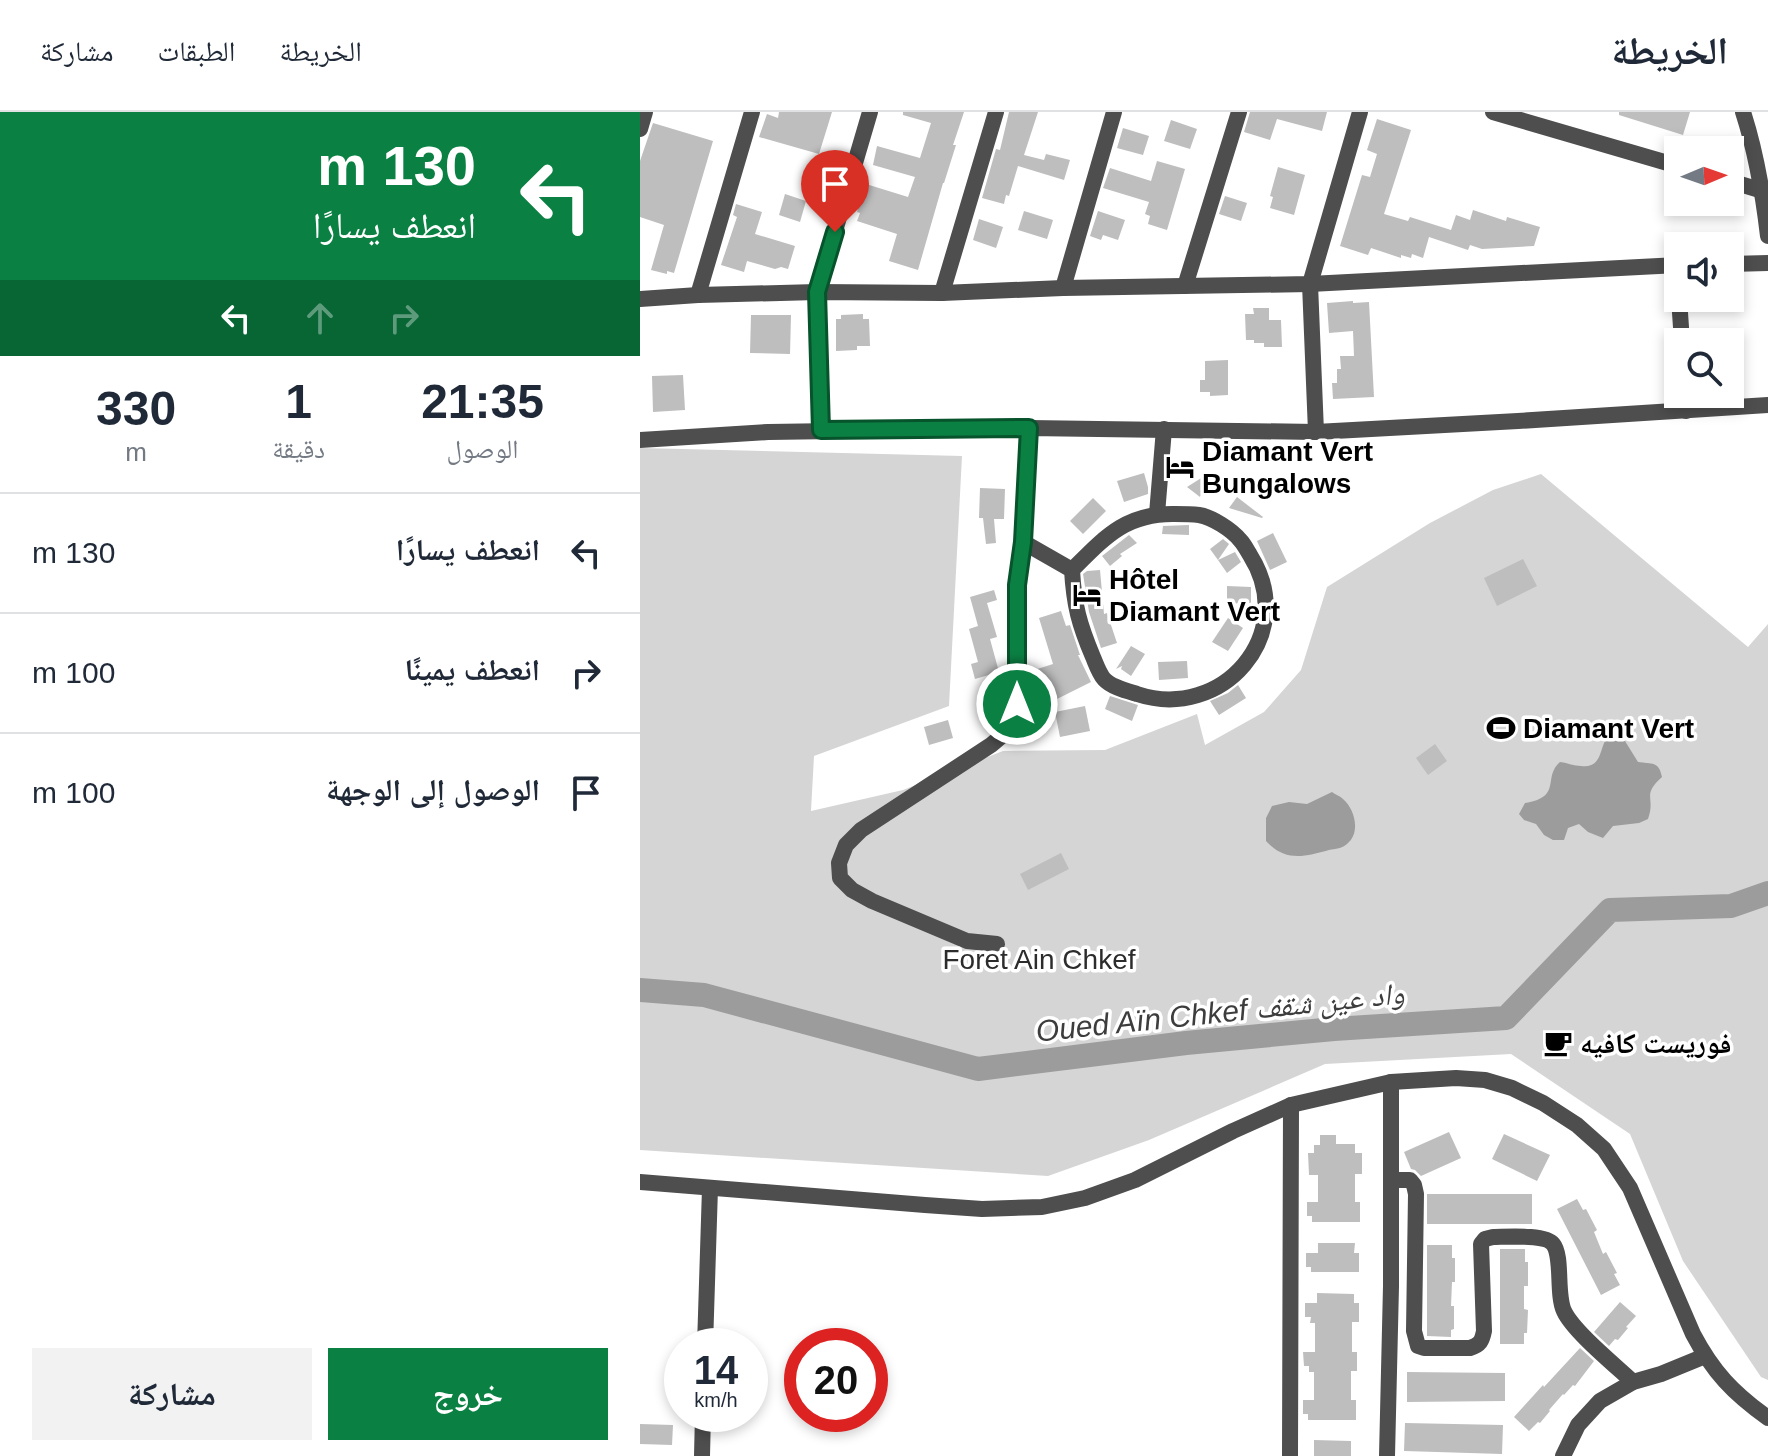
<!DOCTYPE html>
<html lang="ar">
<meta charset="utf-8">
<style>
:root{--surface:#fff;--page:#f2f2f3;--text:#1f2937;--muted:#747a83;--line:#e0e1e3;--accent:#0b8043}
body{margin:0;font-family:Helvetica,"Noto Naskh Arabic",sans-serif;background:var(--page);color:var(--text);direction:rtl;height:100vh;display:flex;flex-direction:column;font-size:30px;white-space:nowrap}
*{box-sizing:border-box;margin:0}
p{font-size:26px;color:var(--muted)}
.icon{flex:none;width:44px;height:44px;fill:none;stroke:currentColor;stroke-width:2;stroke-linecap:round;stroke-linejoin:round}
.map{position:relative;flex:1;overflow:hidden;direction:ltr}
.side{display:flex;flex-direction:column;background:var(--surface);width:640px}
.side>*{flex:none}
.banner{background:#0b8043;color:#fff;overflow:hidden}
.needle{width:52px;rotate:88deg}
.buttons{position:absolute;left:1024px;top:24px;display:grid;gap:16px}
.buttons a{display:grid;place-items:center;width:80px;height:80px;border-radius:0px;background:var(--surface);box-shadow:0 4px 12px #0003;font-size:40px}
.speed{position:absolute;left:24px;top:1216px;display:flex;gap:16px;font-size:40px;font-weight:700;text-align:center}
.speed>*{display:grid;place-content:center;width:104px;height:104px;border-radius:50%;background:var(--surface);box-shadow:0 4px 12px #0003;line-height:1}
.speed small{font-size:20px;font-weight:400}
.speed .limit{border:12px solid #d22;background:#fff;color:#111}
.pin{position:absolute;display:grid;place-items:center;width:68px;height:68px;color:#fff;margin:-82px -34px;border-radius:50% 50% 50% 0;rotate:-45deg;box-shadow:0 0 8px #0007}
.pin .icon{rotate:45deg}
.me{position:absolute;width:88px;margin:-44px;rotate:0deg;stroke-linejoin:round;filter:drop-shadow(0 0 6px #0008)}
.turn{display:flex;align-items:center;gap:28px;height:168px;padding:0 32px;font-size:36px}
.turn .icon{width:104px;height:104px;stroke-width:2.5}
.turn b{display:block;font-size:56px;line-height:68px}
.lanes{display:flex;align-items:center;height:76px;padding:0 32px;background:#0003;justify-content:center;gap:40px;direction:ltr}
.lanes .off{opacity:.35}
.eta{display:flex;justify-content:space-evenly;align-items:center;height:136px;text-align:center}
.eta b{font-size:48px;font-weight:700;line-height:56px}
.cta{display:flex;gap:16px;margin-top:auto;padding:16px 32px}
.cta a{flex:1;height:92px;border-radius:0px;background:var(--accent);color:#fff;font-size:32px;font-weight:700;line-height:92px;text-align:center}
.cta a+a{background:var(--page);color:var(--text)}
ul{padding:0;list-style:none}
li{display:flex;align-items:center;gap:24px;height:120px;padding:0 32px;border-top:2px solid var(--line)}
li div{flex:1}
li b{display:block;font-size:30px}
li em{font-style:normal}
header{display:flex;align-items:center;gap:48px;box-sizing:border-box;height:112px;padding:0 40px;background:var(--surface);border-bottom:2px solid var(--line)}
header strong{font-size:38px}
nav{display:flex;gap:44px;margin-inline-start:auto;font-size:28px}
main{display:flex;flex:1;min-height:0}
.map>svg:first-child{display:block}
.green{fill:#d5d5d5}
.water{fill:#9c9c9c}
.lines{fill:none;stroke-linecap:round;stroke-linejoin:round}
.river{stroke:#9c9c9c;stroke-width:24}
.building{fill:#bebebe}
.minor{stroke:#4e4e4e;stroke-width:16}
.route-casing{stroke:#07532c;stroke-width:20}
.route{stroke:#0b8043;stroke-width:14}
.labels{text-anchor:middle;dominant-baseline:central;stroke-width:7;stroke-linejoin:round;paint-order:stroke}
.poi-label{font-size:28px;font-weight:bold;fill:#000;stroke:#fff;text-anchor:start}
.park-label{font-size:28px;fill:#2c2c2c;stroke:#fff}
.water-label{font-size:30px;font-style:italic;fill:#3d3d3d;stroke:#fff}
</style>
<header>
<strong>الخريطة</strong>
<nav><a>الخريطة</a><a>الطبقات</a><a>مشاركة</a></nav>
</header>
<main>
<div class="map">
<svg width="1128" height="1344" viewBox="0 0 1128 1344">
<rect width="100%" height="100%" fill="#fff"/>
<path class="green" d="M0,336L322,344L309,594L174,644L171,699L263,678L363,639L465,638L557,602L565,633L624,600L661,558L687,475L790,411L853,378L901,362L1108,535L1128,512V1268L1121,1265L1043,1149L990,1022L871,942L685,952L509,1028L408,1064L0,1038Z"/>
<g class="water">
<path d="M971,621H980L998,650C1012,652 1019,649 1022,665C1001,684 1016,684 1008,707L999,711L973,714L963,726L948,720L939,712L928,716L924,728H913L904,723L896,712L884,708L879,702L885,691C923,685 902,666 920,650C928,651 934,654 941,654C965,657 958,631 971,621Z"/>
<path d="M692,680C696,683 700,684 703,687C715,697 721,721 707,732C703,736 695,737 689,738C664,745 645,750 626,729V706L632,694L649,690L667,692Z"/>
</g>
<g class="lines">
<path class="river" d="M0,878L64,883L338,957L546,931L694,917L866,906L970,798L1091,794L1128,781"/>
</g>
<g class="building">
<path d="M139,0H192L179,42L119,25L127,2L138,6Z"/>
<path d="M263,0H324L313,33H316L304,71H303L278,158L249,149L257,122L217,109L220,101L217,100L226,72L268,85L275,65L233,53L237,34L280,46L291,11L263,3Z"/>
<path d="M369,0H398L384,43L404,48L406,42L430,48L424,68L378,54L369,84L366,83L364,92L342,86L356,37L360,38Z"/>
<path d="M610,0H687L682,19L637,7L630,28L604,20Z"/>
<path d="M979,0H1050L1043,23L979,3Z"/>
<path d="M737,7L771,18L744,102L768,109L770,105L811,118L816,103L830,108L833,98L866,109L867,105L900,115L894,134L842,137L830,133L828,138L789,125L783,146L772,142L771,146L761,143V146L731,136L728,143L700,134L722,63L730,65L737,42L727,38Z"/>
<path d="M531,8L557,17L550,37L524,29Z"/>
<path d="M13,11L73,29L34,161L27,159V162L11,158L24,113L0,105V49Z"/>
<path d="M483,16L509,24L503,43L477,36Z"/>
<path d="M517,49L545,57L527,118L508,112L510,104L505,102L509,90L463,76L470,56L511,69Z"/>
<path d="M638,55L665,63L654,103L630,96L633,85L630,84Z"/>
<path d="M145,82L166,89L160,110L139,103Z"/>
<path d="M585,84L607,91L601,109L579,102Z"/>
<path d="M96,92L122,100L115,122L155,134L148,157L141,155L135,157L107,149L104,160L81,153L97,105L93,103Z"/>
<path d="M384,99L413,108L407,127L378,118Z"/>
<path d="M458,99L485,108L478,128L463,123L461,128L450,124Z"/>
<path d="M339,107L363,115L356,136L333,128Z"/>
<path d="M713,189V191L729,190L734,285L693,287L692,271H697V257H701L700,244H714L713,219L689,221L687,191Z"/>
<path d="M613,196H629V208H641L642,235H624V231H614V228H606L605,202H614Z"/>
<path d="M223,202V207H229L230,234H217V238L196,239V207H201V203Z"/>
<path d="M111,203H151L150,242L110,241Z"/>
<path d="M588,248V283L570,284V280H560V268H565V249Z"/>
<path d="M43,263L45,298L13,300L12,264Z"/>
<path d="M504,361L508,375V382L484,390L477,369Z"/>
<path d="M566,363L560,385L547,375Z"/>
<path d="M340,376L365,377L364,407H354L356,431L346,432L343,406H339Z"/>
<path d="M597,385L623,405L622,406L589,396Z"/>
<path d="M453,386L466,399L443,422L430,409Z"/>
<path d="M549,413V423L522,422L523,414Z"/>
<path d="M633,421L647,450L630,458L617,429Z"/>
<path d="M489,423L497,431L480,442L482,444L470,454L462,444Z"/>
<path d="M583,427L589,432L578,448L570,437Z"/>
<path d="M595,440L601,450L587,461L578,448Z"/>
<path d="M883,447L897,474L857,494L844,466Z"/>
<path d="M460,458L464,502L467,501L477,531L461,536L449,500L443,462L447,459Z"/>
<path d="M587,474L611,475V492L587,491Z"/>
<path d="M354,478L357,488L347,491L357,525L350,527L359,560L335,567L331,552L338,550L329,517L338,514L330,485Z"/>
<path d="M421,499L426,514L430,513L440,543H438L451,570L413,589V586L393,592L388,577V560L413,552L399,506Z"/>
<path d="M588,506L603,516L588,539L572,530Z"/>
<path d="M491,534L505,542L491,564L481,557L482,554L476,557Z"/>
<path d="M547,549L548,566L519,568L518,550Z"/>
<path d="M598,573L606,586L579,603L570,589L588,581Z"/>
<path d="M470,584L498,593L492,609L465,597Z"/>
<path d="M445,594L450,619L420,625L415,600Z"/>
<path d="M308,608L313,626L289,633L284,615Z"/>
<path d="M795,632L807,649L788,663L776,646Z"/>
<path d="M421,741L429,757L388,778L380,762Z"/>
<path d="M809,1020L821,1046L781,1064L775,1058L771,1057L764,1040Z"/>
<path d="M864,1022L910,1043L897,1069L852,1047Z"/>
<path d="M680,1023H696V1032H715V1041H722V1062H715V1090H720V1110H672V1104H667V1090H678V1063H669L668,1041H674V1033H680Z"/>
<rect x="787" y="1082" width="105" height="30"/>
<path d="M937,1087L943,1098L946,1097L957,1118L954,1120L963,1142L966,1140L977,1161L974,1162L980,1173L961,1183L917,1097Z"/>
<path d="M678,1131H715L714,1141H719V1160H671V1155H666V1141H678Z"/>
<path d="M787,1133H812V1146H815V1170H812L811,1194H814V1217L811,1218V1225L787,1224Z"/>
<path d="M860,1137H885V1150H888V1174H884V1197L888,1198L887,1221H884V1232H860Z"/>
<path d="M677,1181L714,1182V1191H719V1210H712V1240H717V1259H711V1288H716V1308H668V1302H663V1288H674V1260H669V1254H664L663,1240H675V1211H670L671,1205H665V1191H677Z"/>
<path d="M980,1190L996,1204L986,1215L988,1216L978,1228L975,1227L969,1234L954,1220Z"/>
<path d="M940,1236L954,1249L935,1274L933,1273L924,1283L923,1282L909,1298L910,1299L900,1311L898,1310L889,1319L874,1305L903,1273L904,1275Z"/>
<path d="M767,1260L865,1261V1289L767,1290Z"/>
<path d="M765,1311L863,1313L862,1342L764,1339Z"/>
<path d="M0,1312L33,1313L32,1333L0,1332Z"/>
<path d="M674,1328L711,1329V1344H674Z"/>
</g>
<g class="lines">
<g class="minor">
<path d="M853,0L1038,54"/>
<path d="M1103,0C1116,40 1123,81 1128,124"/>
<path d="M0,17L5,0"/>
<path d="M1090,69L1123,79"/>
<path d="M1090,152L1128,151"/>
<path d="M545,174L599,0"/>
<path d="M423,176L474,0"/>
<path d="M302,181L356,0"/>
<path d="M58,183L112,0"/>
<path d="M1039,186L1042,230"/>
<path d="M0,187L58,183L177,180L302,181L423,176L670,172L1038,153"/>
<path d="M1045,282L1046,299"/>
<path d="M181,318L177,180L230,0"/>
<path d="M676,320L670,172L720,0"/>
<path d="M0,328L128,320L389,316L676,320L878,309L1128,293"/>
<path d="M517,402L524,317"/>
<path d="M383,430L432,458C434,493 439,512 453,545C456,552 459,561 464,567C471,575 487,579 497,582C582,610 660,522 610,443C607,438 604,432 600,428C592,418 572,405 559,403C551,402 543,402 535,402C486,401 465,425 432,458"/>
<path d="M357,832L327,829L232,789L212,778L200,766L199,751L206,733L221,718L351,633C368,619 375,615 377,592V473L383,430L389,316"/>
<path d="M751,1068H770L774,1073L776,1082L774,1219L778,1234L784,1236H830C840,1233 842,1229 844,1219L841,1132L845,1127L853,1125C866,1125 905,1122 913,1132C923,1144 916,1182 924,1199C933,1219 976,1254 993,1270"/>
<path d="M0,1070L285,1093L342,1097L402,1095L445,1086L495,1068L593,1019L651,993L751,970L816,966L845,968L872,976L903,991L937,1013L964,1037L990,1076L1053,1222C1073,1260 1093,1281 1128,1306"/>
<path d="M65,1234L70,1076"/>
<path d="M62,1344L63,1302"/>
<path d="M650,1344L651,993"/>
<path d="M747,1344L751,1174V970"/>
<path d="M923,1344L938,1313L960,1289L993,1270L1021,1262L1065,1244"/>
</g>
</g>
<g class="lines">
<defs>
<path id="route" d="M195,120L177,180L181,318L389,316L383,430L377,473V592"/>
</defs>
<use href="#route" class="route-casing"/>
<use href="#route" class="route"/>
</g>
<defs>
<symbol id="hotel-bare" viewBox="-9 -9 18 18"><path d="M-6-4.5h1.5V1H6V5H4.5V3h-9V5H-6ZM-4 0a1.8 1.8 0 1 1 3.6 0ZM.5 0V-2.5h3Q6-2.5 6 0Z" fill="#000" stroke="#fff" stroke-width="2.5" paint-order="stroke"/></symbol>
<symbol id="stadium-bare" viewBox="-9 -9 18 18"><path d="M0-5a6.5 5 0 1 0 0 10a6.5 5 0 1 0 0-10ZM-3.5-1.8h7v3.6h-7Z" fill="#000" stroke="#fff" stroke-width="2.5" paint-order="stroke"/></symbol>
<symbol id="cafe-bare" viewBox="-9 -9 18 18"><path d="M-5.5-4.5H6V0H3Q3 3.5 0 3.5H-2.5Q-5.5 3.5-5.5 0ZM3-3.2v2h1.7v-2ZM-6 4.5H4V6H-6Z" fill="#000" stroke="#fff" stroke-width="2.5" paint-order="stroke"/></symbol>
</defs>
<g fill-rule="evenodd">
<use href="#hotel-bare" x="520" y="335" width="40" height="40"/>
<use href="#hotel-bare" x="427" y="463" width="40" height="40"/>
<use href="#stadium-bare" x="841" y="596" width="40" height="40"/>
<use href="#cafe-bare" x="898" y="911" width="40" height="40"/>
</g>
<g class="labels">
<g class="poi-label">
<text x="562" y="339">Diamant Vert<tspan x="562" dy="32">Bungalows</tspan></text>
<text x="469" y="467">Hôtel<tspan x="469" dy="32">Diamant Vert</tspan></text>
<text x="883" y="616">Diamant Vert</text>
<text x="940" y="931">فوريست كافيه</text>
</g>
<g class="park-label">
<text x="399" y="847">Foret Ain Chkef</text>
</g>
<g class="water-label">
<text transform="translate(580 900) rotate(-6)">Oued Aïn Chkef واد عين شقف</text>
</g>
</g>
</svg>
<div class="buttons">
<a><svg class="needle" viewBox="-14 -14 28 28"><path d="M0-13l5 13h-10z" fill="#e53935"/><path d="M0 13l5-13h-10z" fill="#747a83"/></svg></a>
<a><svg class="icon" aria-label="sound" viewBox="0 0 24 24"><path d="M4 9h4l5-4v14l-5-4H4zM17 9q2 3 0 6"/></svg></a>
<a><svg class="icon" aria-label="search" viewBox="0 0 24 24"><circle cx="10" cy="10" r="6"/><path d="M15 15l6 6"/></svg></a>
</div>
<div class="speed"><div>14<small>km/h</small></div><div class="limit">20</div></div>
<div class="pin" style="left:195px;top:120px;background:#d93025"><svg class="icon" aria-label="arrive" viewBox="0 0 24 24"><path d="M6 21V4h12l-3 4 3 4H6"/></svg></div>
<svg class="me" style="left:377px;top:592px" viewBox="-20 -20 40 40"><circle r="17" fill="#0b8043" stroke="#fff" stroke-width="3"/><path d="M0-11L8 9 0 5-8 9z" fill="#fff"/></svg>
</div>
<section class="side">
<div class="banner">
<div class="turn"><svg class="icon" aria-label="left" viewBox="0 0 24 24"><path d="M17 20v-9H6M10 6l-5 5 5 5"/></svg><div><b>130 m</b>انعطف يسارًا</div></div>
<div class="lanes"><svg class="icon" aria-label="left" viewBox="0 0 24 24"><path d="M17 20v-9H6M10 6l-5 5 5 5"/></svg><svg class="icon off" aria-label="ahead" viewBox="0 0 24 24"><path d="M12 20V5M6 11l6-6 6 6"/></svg><svg class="icon off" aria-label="right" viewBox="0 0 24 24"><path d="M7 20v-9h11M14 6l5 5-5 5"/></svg></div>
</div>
<div class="eta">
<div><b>21:35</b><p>الوصول</p></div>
<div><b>1</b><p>دقيقة</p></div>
<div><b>330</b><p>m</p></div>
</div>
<ul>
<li><svg class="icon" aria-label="left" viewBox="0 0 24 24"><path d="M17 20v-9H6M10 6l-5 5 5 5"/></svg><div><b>انعطف يسارًا</b></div><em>130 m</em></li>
<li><svg class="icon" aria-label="right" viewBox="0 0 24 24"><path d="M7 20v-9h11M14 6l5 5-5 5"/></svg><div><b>انعطف يمينًا</b></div><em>100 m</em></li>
<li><svg class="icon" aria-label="arrive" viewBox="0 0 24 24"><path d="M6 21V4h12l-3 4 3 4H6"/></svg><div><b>الوصول إلى الوجهة</b></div><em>100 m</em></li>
</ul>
<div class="cta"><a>خروج</a><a>مشاركة</a></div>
</section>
</main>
